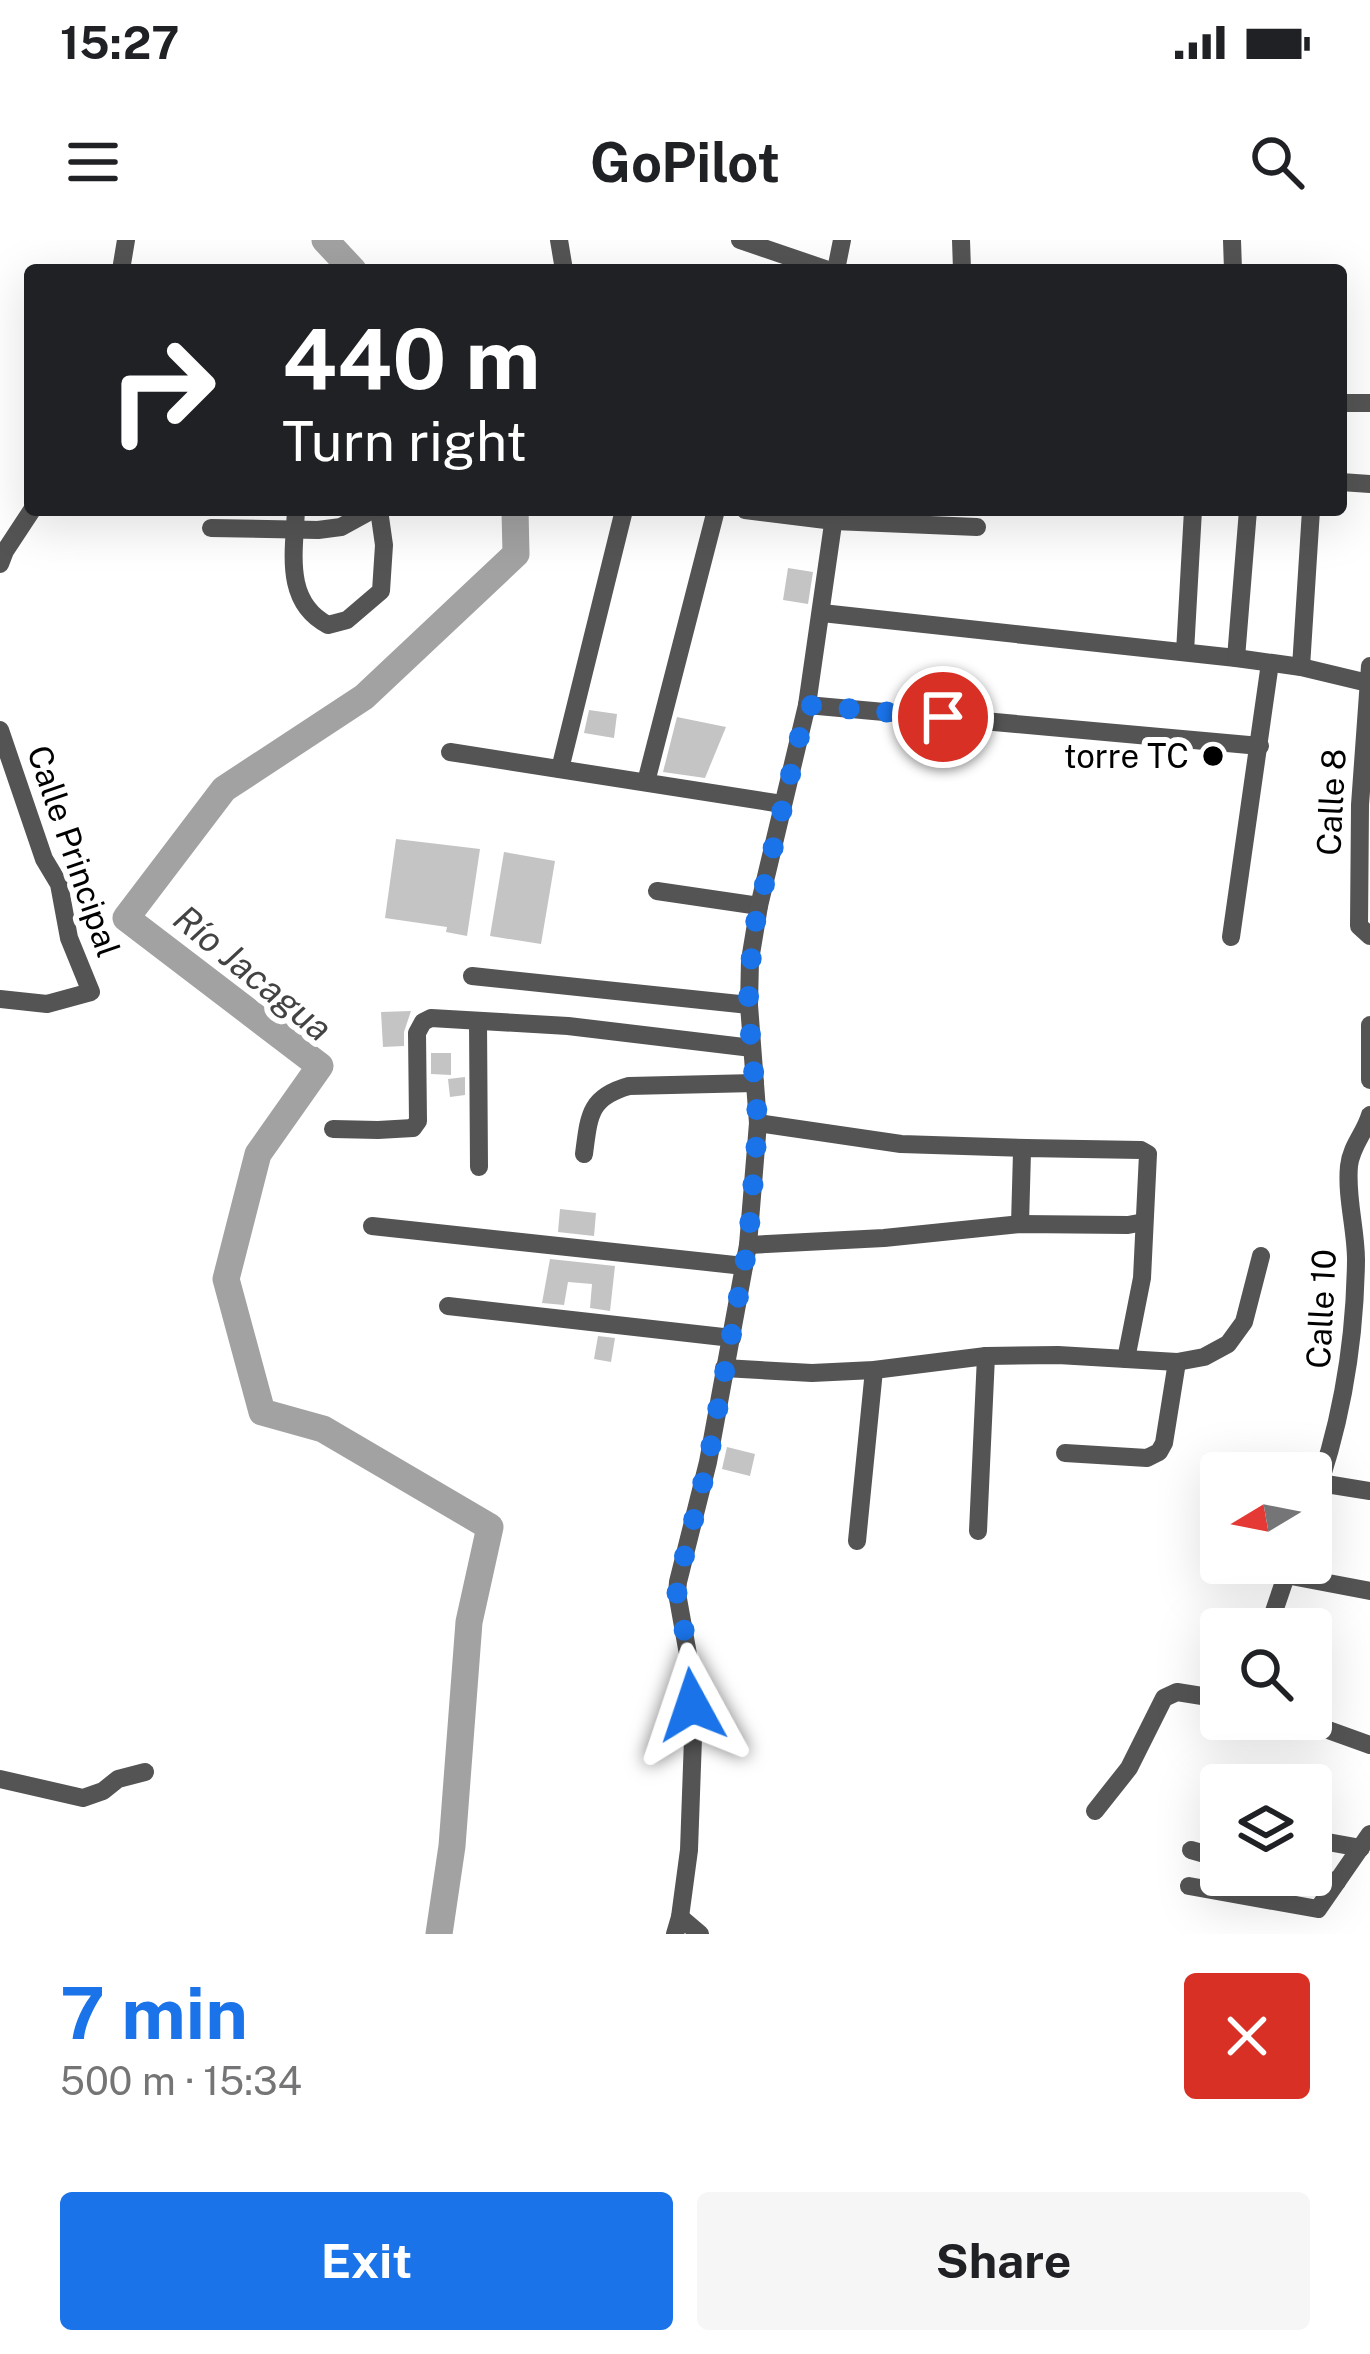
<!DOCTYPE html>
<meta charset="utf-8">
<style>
:root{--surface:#fff;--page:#f6f6f6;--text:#202124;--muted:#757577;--accent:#1a73e8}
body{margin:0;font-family:"Public Sans",sans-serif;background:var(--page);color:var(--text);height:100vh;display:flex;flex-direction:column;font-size:45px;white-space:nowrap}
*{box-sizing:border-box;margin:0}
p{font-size:39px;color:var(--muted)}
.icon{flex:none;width:66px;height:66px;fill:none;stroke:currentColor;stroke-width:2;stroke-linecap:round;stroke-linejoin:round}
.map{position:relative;height:1694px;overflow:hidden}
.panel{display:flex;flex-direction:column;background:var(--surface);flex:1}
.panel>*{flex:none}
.top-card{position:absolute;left:24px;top:24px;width:1323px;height:252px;border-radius:12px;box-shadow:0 12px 48px #0002;background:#202124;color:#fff;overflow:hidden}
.needle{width:78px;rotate:260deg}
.fabs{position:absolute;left:1200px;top:1212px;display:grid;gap:24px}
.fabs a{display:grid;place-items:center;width:132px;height:132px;border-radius:12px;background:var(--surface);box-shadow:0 12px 48px #0002;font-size:60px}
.pin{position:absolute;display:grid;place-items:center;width:102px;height:102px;color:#fff;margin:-51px;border:6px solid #fff;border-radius:50%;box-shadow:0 3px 12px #0007}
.me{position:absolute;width:132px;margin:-66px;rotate:355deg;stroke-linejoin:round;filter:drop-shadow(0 0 9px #0008)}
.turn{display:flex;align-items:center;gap:42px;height:252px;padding:0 60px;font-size:54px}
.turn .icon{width:156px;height:156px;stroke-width:2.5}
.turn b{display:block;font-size:84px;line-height:102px}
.round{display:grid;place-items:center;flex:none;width:126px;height:126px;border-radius:12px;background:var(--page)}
.head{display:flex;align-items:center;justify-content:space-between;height:204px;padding:0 60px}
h1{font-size:72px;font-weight:700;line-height:90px;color:var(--accent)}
.cta{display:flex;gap:24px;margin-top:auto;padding:24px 60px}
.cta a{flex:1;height:138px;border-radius:12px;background:var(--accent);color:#fff;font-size:48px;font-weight:700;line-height:138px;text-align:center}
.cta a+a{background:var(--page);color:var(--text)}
.status{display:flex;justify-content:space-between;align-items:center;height:84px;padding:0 60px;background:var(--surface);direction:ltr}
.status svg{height:33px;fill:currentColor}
header{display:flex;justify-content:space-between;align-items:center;height:156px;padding:0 60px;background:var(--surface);font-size:54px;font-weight:700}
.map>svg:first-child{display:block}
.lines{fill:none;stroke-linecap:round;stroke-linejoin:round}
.river{stroke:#a2a2a2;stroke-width:27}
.building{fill:#c4c4c4}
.minor{stroke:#545454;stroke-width:18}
.route{stroke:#1a73e8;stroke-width:21;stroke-dasharray:0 37.8}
.poi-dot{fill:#000;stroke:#fff;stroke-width:4.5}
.labels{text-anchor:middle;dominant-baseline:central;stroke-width:12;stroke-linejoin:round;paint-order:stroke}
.poi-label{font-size:33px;fill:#000;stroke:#fff;text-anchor:end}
.street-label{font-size:33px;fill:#000;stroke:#fff}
.water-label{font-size:36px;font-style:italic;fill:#434343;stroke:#fff}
</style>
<div class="status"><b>15:27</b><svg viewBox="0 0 49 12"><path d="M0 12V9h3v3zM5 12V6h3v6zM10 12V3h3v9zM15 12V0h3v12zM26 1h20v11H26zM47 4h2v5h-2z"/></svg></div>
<header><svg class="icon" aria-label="menu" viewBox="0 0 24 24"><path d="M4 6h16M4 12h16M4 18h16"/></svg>GoPilot<svg class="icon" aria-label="search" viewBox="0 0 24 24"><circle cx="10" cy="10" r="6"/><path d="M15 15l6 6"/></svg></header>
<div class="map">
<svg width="1370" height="1694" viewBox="0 0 1370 1694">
<rect width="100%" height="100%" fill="#fff"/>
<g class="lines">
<g class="river">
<path d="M325,0L353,30"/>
<path d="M439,1694L452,1606L469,1382L490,1287L323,1189L262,1172L226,1039L258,914L320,826L126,678L224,549L364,457L516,314L515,270"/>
</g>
</g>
<g class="building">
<path d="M788,328L813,332L808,364L783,360Z"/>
<path d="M589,470L617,474L614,498L584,493Z"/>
<path d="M677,477L726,487L705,538L663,532Z"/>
<path d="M396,599L480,609L467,696L446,692L447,687L385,678Z"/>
<path d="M504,612L555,621L541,704L490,696Z"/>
<path d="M411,771L404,792V806L383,807L381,772Z"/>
<path d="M431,813H451V835L431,834Z"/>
<path d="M465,837V855L450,857L448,839Z"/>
<path d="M560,969L596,973L594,996L558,992Z"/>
<path d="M550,1019L615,1026L610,1071L590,1068L592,1044L568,1042L564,1065L542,1063Z"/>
<path d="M598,1096L615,1098L611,1122L594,1119Z"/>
<path d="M727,1207L755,1214L750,1236L722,1229Z"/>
</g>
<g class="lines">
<g class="minor">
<path d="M559,0L564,30"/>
<path d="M740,0L828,30"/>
<path d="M961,0L962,30"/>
<path d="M1232,0L1233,30"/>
<path d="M121,30L126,0"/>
<path d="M836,30L842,0"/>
<path d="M1341,163H1370"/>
<path d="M1341,242L1370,244"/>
<path d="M296,270C294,313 284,362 328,385L347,380L381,351L384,305L379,270"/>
<path d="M745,270L834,281L977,287"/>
<path d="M211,288L318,290L341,287L372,270"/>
<path d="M0,324L5,311L32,270"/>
<path d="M822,373L1236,418L1301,427L1368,443"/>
<path d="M1185,412L1193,270"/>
<path d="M1236,418L1248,270"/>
<path d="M1370,426L1360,565L1359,686L1370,696"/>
<path d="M1301,427L1311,270"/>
<path d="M807,465L1260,506"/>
<path d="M0,490L44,619L59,644L69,698L91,752L47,764L0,759"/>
<path d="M450,512L782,564"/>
<path d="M560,529L624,270"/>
<path d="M646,542L716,270"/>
<path d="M657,651L759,666"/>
<path d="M1231,697L1270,423"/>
<path d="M472,736L749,765"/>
<path d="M478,782L479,927"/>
<path d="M1370,785V840"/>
<path d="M758,883L901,904L1027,908"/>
<path d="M333,889L378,890L413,888L418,881L417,793L423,782L431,778L568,786L752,808"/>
<path d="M584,914C589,876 589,857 629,846L755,843"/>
<path d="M1020,984L1022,912L1025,908L1141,910L1148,914L1142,1038L1126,1119"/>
<path d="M372,986L744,1026"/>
<path d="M748,1005L884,998L1020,984L1128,985L1144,982"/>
<path d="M448,1066L732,1098"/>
<path d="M724,1128L812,1133L874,1130L986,1116L1058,1115L1177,1122L1204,1117L1228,1104L1244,1082L1261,1016"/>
<path d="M1065,1213L1147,1218L1159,1212L1164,1203L1177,1122"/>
<path d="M1320,1243L1370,1251"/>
<path d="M1311,1268C1341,1187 1355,1106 1356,1020C1356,989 1346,957 1349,926C1351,906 1365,893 1370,875"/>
<path d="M978,1291L986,1116"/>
<path d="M857,1301L874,1130"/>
<path d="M1286,1335L1370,1351"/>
<path d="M1268,1389L1289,1327"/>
<path d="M1306,1482L1370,1505"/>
<path d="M0,1539L83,1558L103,1551L118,1539L145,1532"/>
<path d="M1095,1571L1129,1528L1164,1458L1177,1452L1221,1459"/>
<path d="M1311,1599L1361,1608"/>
<path d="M1191,1610L1205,1614L1221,1611"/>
<path d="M1308,1635L1337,1642"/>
<path d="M1189,1646L1318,1669L1370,1594"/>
<path d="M680,1677L700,1694"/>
<path d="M675,1694L680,1677L689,1610L693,1498L691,1431L677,1353L678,1342L708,1222L748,1005L758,883L749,765L750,720L759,666L807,465L835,270"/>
</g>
</g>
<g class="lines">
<path class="route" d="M692,1465V1431L677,1353L678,1342L708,1222L748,1005L758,883L748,765L753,693L807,465L943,477"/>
</g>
<circle class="poi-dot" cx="1213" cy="516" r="12"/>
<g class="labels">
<g class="poi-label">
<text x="1189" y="516">torre TC</text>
</g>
<g class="street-label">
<text transform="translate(1331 562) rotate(-87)">Calle 8</text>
<text transform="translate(74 611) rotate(71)">Calle Principal</text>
<text transform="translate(1321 1069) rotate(-87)">Calle 10</text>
</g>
<g class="water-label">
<text transform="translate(253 733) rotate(39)">Río Jacagua</text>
</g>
</g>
</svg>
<div class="fabs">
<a><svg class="needle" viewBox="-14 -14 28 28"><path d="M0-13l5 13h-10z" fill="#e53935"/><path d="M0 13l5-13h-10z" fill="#757577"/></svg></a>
<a><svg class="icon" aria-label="search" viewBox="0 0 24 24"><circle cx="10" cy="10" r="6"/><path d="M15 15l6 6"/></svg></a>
<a><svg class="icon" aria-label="layers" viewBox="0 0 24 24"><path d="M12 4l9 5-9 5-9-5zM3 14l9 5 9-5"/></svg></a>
</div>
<div class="pin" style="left:943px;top:477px;background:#d93025"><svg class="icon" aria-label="arrive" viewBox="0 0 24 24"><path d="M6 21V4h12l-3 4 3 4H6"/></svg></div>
<svg class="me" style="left:692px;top:1465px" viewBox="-20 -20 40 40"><path d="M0-17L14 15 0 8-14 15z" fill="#1a73e8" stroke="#fff" stroke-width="4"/></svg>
<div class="top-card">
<div class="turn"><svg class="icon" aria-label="right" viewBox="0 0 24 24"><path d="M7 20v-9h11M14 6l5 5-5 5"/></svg><div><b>440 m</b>Turn right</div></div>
</div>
</div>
<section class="panel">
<div class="head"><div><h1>7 min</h1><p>500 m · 15:34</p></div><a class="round" style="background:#d93025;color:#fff"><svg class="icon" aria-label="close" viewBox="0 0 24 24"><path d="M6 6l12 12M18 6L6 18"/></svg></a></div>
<div class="cta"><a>Exit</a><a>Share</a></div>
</section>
